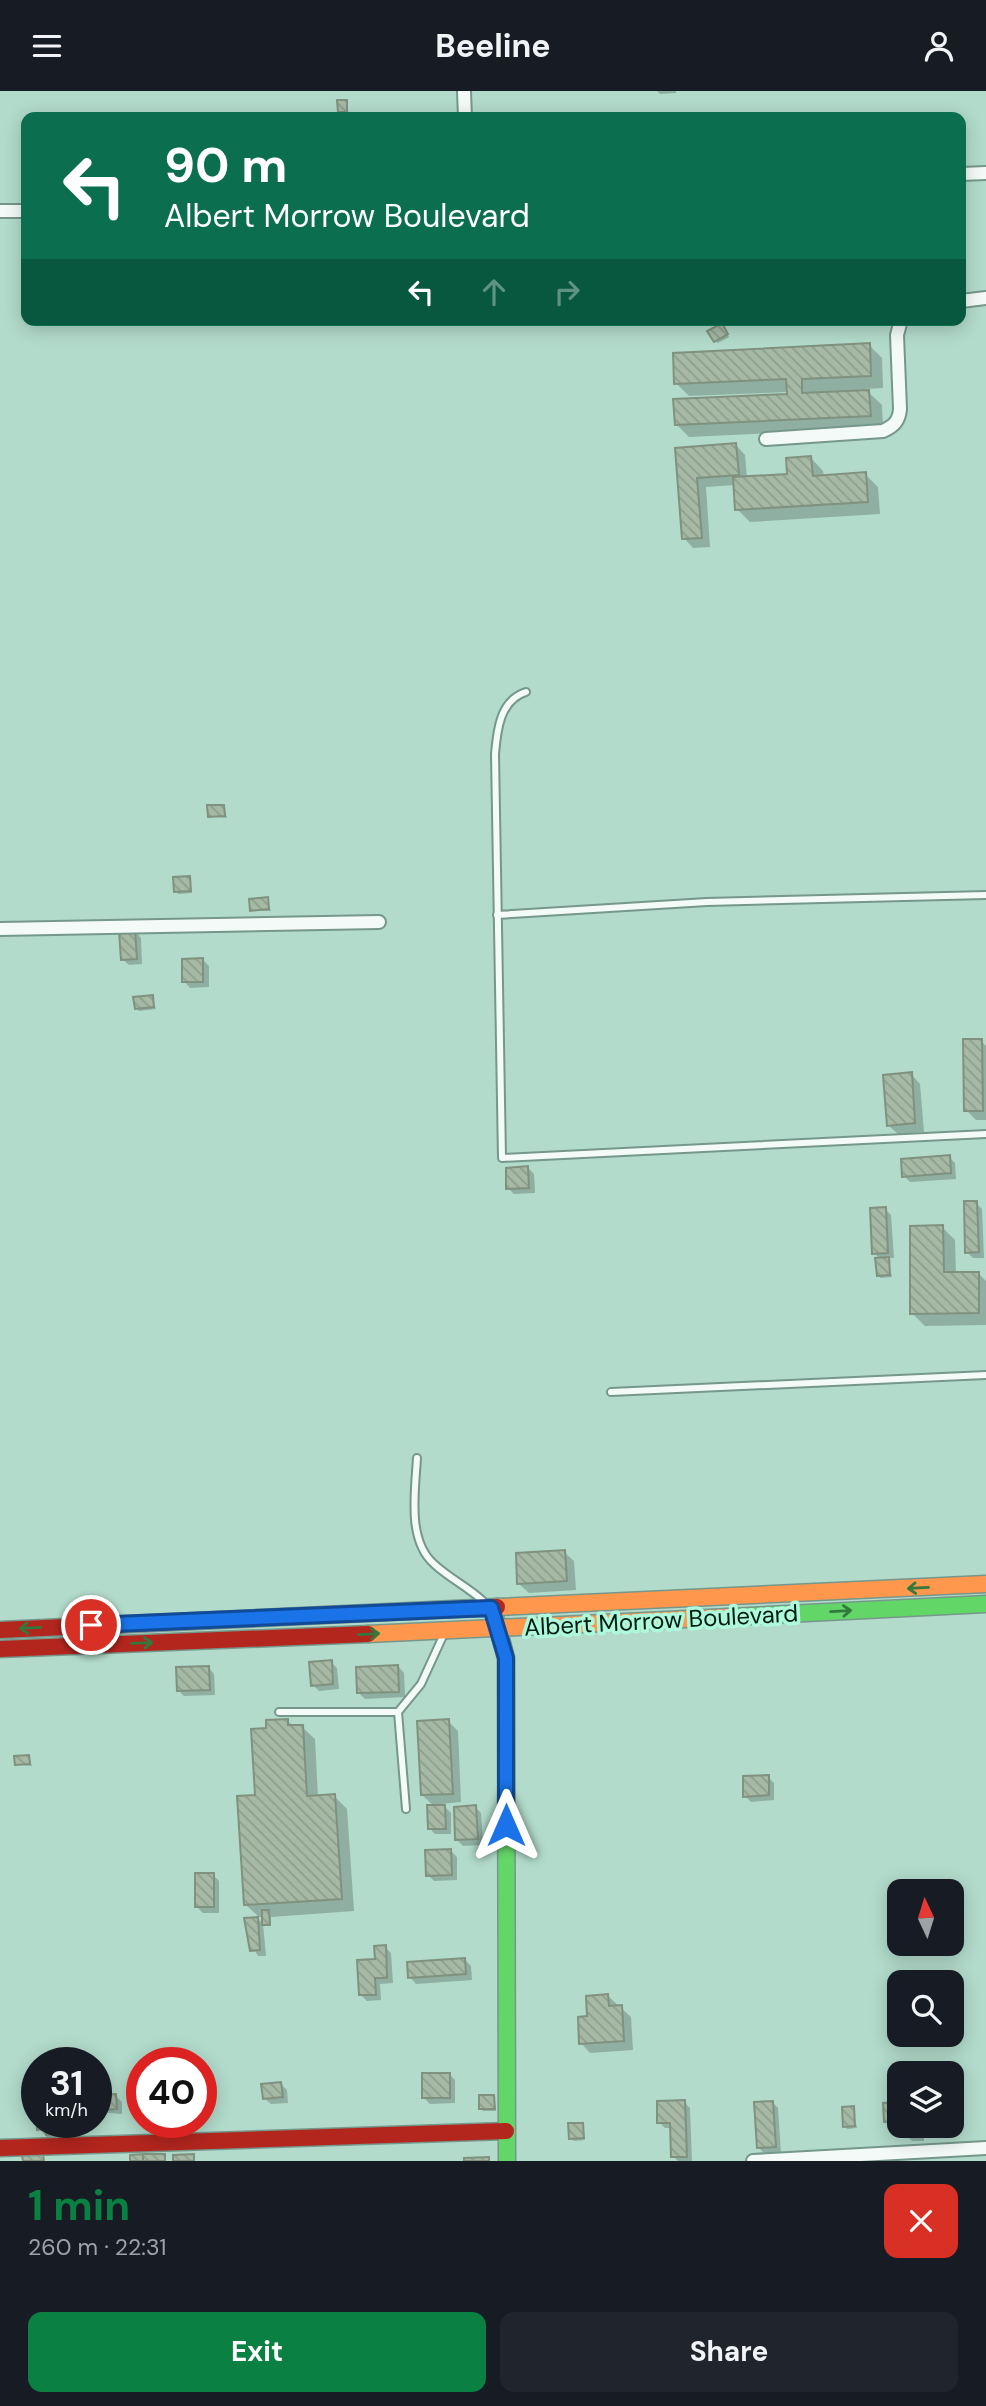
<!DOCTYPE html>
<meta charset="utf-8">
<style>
:root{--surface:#171b24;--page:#20242c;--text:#f1f3f6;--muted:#9ea1a6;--accent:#0b8043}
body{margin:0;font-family:"DM Sans",sans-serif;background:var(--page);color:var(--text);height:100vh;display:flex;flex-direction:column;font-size:26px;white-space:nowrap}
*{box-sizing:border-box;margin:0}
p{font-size:23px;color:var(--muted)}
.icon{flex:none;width:38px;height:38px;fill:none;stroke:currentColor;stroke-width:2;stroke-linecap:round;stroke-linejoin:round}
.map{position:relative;height:2070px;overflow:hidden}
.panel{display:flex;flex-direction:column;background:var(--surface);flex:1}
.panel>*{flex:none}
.top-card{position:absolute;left:21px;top:21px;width:945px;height:214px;border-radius:14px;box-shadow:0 4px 18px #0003;background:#0b6e4f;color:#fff;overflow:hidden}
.needle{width:46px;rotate:356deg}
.fabs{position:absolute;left:887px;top:1788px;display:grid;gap:14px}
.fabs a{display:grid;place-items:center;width:77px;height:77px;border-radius:14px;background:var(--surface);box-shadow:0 4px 18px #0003;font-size:35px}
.speed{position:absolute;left:21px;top:1956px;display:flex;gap:14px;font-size:35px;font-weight:700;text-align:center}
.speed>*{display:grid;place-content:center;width:91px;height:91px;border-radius:50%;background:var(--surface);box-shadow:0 4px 18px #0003;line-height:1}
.speed small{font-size:18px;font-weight:400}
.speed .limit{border:10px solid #d22;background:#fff;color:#111}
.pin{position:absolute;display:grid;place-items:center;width:60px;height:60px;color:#fff;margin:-30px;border:4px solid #fff;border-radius:50%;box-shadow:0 2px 7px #0007}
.me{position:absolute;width:77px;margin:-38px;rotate:0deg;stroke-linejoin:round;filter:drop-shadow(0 0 5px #0008)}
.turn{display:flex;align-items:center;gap:24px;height:147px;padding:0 28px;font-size:32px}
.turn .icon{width:91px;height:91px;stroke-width:2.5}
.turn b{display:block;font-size:49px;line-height:60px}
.lanes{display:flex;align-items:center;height:66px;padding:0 28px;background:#0003;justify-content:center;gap:35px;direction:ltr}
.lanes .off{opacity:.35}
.round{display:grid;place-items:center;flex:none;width:74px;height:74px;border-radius:14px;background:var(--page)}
.overview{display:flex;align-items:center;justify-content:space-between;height:119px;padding:0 28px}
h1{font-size:42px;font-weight:700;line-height:52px;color:var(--accent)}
.button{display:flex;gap:14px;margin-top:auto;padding:14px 28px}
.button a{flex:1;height:80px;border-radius:14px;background:var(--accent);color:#fff;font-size:28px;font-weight:700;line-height:80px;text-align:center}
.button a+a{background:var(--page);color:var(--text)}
header{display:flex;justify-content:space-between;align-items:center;height:91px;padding:0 28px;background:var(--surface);font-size:32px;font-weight:700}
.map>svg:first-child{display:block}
.shadow{fill:#0003}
.building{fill:url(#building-back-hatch);stroke:#80927f;stroke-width:2}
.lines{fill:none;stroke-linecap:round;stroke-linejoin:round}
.lane-casing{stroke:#76978b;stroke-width:10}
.street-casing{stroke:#76978b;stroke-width:16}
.fast-casing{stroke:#76978b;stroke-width:19}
.slow-casing{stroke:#76978b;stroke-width:19}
.jam-casing{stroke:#76978b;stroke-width:19}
.lane{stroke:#f3faf7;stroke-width:6}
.street{stroke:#f3faf7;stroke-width:12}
.fast{stroke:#63d668;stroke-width:16}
.slow{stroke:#ff974d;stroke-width:16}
.jam{stroke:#b3261e;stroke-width:16}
.oneway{stroke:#32793d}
.route-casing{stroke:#114b97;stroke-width:18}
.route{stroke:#1a73e8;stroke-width:12}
.labels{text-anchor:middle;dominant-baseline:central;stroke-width:7;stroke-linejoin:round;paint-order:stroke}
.street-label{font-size:24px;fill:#001c12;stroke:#aef9dc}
</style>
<header><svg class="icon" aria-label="menu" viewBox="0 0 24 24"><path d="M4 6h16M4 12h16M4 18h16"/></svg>Beeline<svg class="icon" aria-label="person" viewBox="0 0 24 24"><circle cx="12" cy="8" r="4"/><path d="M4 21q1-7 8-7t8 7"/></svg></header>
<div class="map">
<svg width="986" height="2070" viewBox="0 0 986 2070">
<defs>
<pattern id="building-back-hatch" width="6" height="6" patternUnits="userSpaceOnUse" patternTransform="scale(1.75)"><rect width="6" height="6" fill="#a6b9a5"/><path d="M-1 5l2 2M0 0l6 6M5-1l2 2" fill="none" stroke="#8d9e8d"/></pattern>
</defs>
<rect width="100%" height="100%" fill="#b2dbcb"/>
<g class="shadow">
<path d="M657,0H676V2L660,3Z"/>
<path d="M346,10L349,23H342L340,20Z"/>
<path d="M724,237L729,246L718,252L715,250Z"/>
<path d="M869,254L882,267L883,297L865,298L882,314L883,337L689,346L676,333L789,305L788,301L689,305L676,292Z"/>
<path d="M736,354L745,364L747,387L789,385L811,367L823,380L824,386L865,383L878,396L880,423L750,431L737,418L735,394L706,396L710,456L693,457L684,447L677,358Z"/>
<path d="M224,715L227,727L210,725Z"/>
<path d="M189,787L192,802L178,803L176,800Z"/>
<path d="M267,808L271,820H252Z"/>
<path d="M135,840L141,847L142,873L129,874L122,868Z"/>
<path d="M203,869L209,875V896L190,897L184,890Z"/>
<path d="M152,906L156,918L139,920L136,917Z"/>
<path d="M981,950L986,955V1029H976L966,1019Z"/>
<path d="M911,983L920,993L924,1041L898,1043L888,1034Z"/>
<path d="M949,1066L955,1072L956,1088L910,1091L904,1085Z"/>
<path d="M528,1077L534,1083L535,1102L514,1103L508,1097Z"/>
<path d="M976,1112L982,1118L984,1167H973L967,1161Z"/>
<path d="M885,1118L891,1124L894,1167H888L892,1186L881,1187L878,1185L881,1169L874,1162Z"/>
<path d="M942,1136L955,1149L956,1183L978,1182L986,1190V1234L925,1235L912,1222Z"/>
<path d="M564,1461L574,1470L576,1499L529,1502L519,1493Z"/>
<path d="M331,1571L337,1577L339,1598L319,1600L313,1594Z"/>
<path d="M398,1575L404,1582L405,1606L365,1608L359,1602Z"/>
<path d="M208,1576L214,1583L215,1604L184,1605L178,1599Z"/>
<path d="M287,1629L294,1636H302L315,1648L318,1706L334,1705L347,1718L354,1820L271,1826V1832H264L263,1826H259L246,1814L257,1706L268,1639Z"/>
<path d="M448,1630L458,1640L461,1711L442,1713L451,1722V1743H435L429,1737L435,1716L422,1704Z"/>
<path d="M29,1666L32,1675L16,1673Z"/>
<path d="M768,1686L774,1692V1709L751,1711L745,1705Z"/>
<path d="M475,1716L481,1722L483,1754L463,1755L457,1749Z"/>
<path d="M451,1760L457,1766V1789L434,1790L428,1784Z"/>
<path d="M213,1784L219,1790V1822H203L197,1816Z"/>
<path d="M257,1827L263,1833L266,1865H258L247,1847L246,1828Z"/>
<path d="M385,1856L391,1862L393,1892L380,1893L381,1909L367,1910L361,1904Z"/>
<path d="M465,1869L471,1875L472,1889L416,1893L410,1886Z"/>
<path d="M608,1905L631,1926L633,1959L590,1962L581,1952Z"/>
<path d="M449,1983L455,1989V2012L430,2013L424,2007Z"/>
<path d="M281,1993L287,1999L288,2012L271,2013L264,2007Z"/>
<path d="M96,2001L98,2005H116L122,2011V2023L96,2021Z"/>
<path d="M493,2005L496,2020H483L481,2018Z"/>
<path d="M684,2011L690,2017L692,2070H678L673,2065L672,2037H665L659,2031Z"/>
<path d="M772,2011L778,2017L781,2062L765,2063L759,2057Z"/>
<path d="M898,2013L900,2035H924V2050H912L906,2044V2035L892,2036L886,2030Z"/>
<path d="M853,2017L857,2037L847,2038L845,2035Z"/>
<path d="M38,2032H78L79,2039L69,2040L70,2052L48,2047L39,2038Z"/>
<path d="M582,2033L585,2049L574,2050L571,2047Z"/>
</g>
<g class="building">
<path d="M337,9H347V21H338Z"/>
<path d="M722,232L728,243L714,251L707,240Z"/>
<path d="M870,252L871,285L802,288V302L869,299L871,325L675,334L673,308L787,303L786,288L674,293L673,262Z"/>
<path d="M736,352L739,384L697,387L702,447L682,448L675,357Z"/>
<path d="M811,365L813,385L866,381L868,411L735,419L733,386L787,383L786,367Z"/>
<path d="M207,714H224L225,725L208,726Z"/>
<path d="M190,785L191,800L174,801L173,786Z"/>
<path d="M268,806L269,818L250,820L249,808Z"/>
<path d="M135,839L137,868L121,869L119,840Z"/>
<path d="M203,867V891H182V868Z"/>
<path d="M153,904L154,916L135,918L133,906Z"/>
<path d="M963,948H982L983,1020H964Z"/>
<path d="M912,981L915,1032L887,1035L883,984Z"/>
<path d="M950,1064L951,1082L902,1086L901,1068Z"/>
<path d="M528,1075L529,1097L506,1098V1077Z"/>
<path d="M964,1110H977L979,1161L965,1162Z"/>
<path d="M886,1116L888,1162L872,1163L870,1117Z"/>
<path d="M943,1134L944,1181H979V1222L910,1223V1135Z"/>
<path d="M889,1166L890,1184L877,1185L875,1167Z"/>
<path d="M565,1459L567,1490L517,1493L516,1462Z"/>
<path d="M332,1569L333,1593L311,1595L309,1571Z"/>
<path d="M398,1574L399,1601L357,1602L356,1576Z"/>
<path d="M209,1575L210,1599L177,1600L176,1576Z"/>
<path d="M288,1628V1634H303L307,1705L335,1703L342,1808L244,1814L237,1705L255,1704L251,1638L266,1637V1629Z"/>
<path d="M449,1628L453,1703L421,1704L417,1630Z"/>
<path d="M29,1664L30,1673L15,1674L14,1665Z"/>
<path d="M769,1684V1704L743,1706V1685Z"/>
<path d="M427,1714H445L446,1738H428Z"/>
<path d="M476,1714L478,1748L455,1749L454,1716Z"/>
<path d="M451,1758L452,1784L426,1785L425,1759Z"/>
<rect x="195" y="1782" width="19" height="34"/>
<path d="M262,1819H269L270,1834H262Z"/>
<path d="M258,1826L260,1859L250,1860L244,1827Z"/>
<path d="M386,1854L387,1887H375L376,1904H359L357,1869L375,1868L374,1855Z"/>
<path d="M465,1867L466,1883L408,1887L407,1871Z"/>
<path d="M608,1903L609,1915L622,1914L624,1950L579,1953L578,1926L587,1925L586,1905Z"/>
<rect x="422" y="1982" width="28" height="25"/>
<path d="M281,1991L283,2006L263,2008L261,1993Z"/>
<path d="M116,2003L117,2018L96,2019V2004Z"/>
<path d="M479,2004H494L495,2018H479Z"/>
<path d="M685,2009L687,2066H671L670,2032H657V2010Z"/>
<path d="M773,2010L776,2056L757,2057L754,2011Z"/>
<path d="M899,2011L900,2030L884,2031L883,2012Z"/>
<path d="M854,2015L855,2035L843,2036L842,2016Z"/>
<path d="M36,2023L37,2032H61L62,2043L46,2044V2038L37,2039Z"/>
<path d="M568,2032H583L584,2047L569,2048Z"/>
<rect x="904" y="2035" width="15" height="10"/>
<path d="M43,2063L44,2070H23L22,2064Z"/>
<path d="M143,2063V2070H130V2064Z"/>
<rect x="143" y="2063" width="22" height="7"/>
<path d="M194,2063V2070H173V2064Z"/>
<path d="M489,2066V2070H464V2067Z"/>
</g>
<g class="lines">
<defs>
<g id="lane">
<path d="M526,601C500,609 497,639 495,663L502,1067L986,1043"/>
<path d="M497,824L707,811L986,804"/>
<path d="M611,1301L986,1284"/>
<path d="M417,1367C415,1401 407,1449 434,1473C449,1487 468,1496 483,1510"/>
<path d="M279,1621H398"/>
<path d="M406,1718L398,1621L421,1593L443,1545"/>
</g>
<g id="street">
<path d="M464,0L465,26"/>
<path d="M961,83L986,82"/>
<path d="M0,120H26"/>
<path d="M961,210L986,207"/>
<path d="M766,348L883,340C894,335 899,330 900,318L897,244L901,229"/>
<path d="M0,838L379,831"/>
<path d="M753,2070L986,2057"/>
</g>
<g id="fast">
<path d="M729,1526L986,1513"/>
<path d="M496,1529L506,1567L507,2070"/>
</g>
<g id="slow">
<path d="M497,1516L986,1493"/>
<path d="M368,1543L729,1526"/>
</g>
<g id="jam">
<path d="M0,1539L497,1516"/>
<path d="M0,1558L368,1543"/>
<path d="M0,2057L506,2040"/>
</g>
</defs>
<use href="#lane" class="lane-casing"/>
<use href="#street" class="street-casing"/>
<use href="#fast" class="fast-casing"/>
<use href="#slow" class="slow-casing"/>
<use href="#jam" class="jam-casing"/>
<use href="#lane" class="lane"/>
<use href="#street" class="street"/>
<use href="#fast" class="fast"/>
<use href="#slow" class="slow"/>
<use href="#jam" class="jam"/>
</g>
<defs><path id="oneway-shaft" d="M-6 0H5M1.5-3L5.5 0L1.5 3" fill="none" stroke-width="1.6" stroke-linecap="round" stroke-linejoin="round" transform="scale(1.75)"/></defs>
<g class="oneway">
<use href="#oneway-shaft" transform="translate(918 1497) rotate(177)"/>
<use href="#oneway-shaft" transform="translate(841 1520) rotate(-3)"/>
<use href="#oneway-shaft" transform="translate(30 1537) rotate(177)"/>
<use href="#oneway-shaft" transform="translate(369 1543) rotate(-3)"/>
<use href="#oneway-shaft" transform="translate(142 1552) rotate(-2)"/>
</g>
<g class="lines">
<defs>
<path id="route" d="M91,1534L491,1517L506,1567V1734"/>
</defs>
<use href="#route" class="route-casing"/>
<use href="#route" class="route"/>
</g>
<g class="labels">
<g class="street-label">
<text transform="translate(661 1529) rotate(-3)">Albert Morrow Boulevard</text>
</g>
</g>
</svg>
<div class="fabs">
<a><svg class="needle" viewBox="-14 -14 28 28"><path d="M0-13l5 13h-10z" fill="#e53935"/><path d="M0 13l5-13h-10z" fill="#9ea1a6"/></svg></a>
<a><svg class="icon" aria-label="search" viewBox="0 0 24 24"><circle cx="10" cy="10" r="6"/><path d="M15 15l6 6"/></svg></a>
<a><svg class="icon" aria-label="layers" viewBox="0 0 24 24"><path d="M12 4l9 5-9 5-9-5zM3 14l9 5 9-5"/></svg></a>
</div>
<div class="speed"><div>31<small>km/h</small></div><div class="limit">40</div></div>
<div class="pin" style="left:91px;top:1534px;background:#d93025"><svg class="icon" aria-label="arrive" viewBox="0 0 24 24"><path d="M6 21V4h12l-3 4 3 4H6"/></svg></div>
<svg class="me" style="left:506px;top:1734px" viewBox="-20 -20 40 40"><path d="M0-17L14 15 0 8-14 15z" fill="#1a73e8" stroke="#fff" stroke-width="4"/></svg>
<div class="top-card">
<div class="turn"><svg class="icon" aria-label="left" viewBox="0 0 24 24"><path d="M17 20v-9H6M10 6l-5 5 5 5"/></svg><div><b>90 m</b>Albert Morrow Boulevard</div></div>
<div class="lanes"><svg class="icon" aria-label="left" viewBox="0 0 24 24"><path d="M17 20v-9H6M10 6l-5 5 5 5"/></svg><svg class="icon off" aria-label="ahead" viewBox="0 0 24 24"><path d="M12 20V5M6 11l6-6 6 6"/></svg><svg class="icon off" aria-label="right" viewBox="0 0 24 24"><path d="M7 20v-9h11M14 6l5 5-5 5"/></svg></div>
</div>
</div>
<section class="panel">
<div class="overview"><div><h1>1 min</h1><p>260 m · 22:31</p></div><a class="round" style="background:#d93025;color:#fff"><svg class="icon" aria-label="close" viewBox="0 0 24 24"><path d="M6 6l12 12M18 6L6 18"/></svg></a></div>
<div class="button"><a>Exit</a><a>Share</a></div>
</section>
